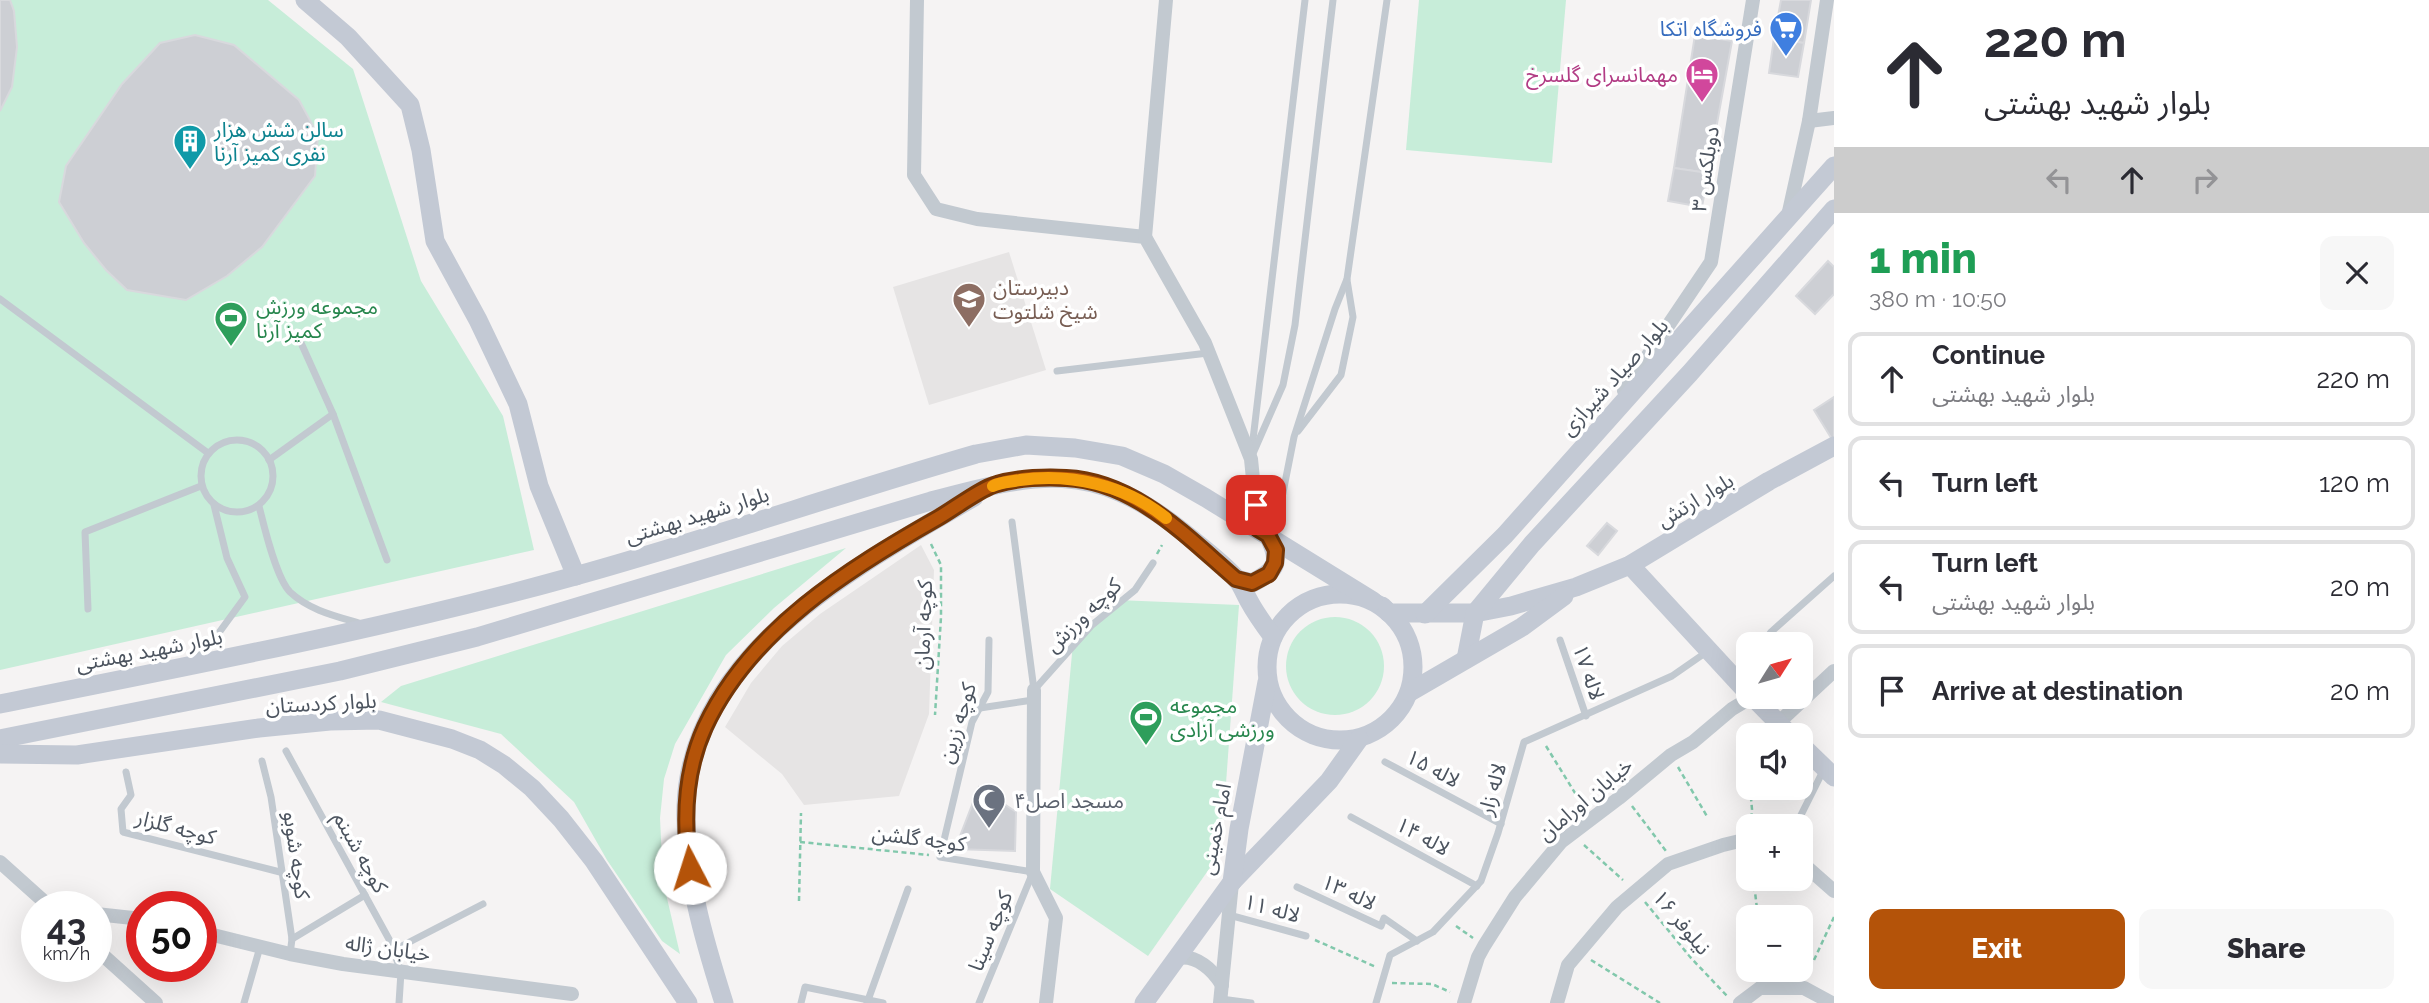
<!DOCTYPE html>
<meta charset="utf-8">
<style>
:root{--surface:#fff;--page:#f7f7f7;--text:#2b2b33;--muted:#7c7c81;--line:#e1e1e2;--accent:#b45309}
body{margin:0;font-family:Raleway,"Noto Sans Arabic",sans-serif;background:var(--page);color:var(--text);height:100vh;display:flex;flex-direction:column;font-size:26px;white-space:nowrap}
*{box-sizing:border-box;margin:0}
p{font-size:23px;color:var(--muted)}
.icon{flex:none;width:38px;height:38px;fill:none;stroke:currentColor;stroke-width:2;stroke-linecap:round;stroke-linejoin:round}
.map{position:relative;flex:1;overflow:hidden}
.side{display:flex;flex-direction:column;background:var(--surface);width:595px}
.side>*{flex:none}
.guide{background:#fff;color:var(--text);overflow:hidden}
.needle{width:46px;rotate:53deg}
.fabs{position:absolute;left:1736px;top:632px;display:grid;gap:14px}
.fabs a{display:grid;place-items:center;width:77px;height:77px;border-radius:14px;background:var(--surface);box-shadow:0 7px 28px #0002;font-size:35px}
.speed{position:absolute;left:21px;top:891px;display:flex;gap:14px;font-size:35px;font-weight:700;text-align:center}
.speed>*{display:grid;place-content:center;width:91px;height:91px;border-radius:50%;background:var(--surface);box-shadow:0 7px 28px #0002;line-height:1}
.speed small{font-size:18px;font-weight:400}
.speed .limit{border:10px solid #d22;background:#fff;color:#111}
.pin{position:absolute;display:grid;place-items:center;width:60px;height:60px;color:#fff;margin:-30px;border-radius:14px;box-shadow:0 4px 10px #0006}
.me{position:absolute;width:77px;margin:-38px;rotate:355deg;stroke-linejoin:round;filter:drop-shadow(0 0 5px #0008)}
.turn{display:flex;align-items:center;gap:24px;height:147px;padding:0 35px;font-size:32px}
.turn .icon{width:91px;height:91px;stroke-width:2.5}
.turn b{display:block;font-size:49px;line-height:60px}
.lanes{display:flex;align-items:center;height:66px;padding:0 35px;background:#0003;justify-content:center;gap:35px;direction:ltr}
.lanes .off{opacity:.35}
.round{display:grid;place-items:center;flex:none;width:74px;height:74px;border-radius:14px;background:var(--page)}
.headline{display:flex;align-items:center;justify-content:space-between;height:119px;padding:0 35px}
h1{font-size:42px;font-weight:800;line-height:52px;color:#1e9e55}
.action{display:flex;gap:14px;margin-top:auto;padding:14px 35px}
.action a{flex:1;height:80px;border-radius:14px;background:var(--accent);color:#fff;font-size:28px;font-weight:800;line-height:80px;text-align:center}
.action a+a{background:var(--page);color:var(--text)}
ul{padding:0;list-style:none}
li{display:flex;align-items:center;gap:21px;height:94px;margin:0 14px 10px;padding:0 21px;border:4px solid var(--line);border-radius:14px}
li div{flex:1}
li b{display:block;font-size:26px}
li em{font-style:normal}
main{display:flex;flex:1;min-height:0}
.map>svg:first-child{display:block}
.education{fill:#e6e4e4}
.green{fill:#c7edd9}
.building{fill:#cdcfd4;stroke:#d8d9dd;stroke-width:2}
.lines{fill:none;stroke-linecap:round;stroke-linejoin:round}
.path{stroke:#82c8ac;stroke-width:2.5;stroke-dasharray:5 3.5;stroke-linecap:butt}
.lane{stroke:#c2c9d0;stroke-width:7}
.street{stroke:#c2c9d0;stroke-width:14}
.secondary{stroke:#c3c9d4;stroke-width:19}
.route-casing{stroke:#753606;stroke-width:18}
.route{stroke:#b45309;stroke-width:12}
.slow{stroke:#f59e0b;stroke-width:12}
.labels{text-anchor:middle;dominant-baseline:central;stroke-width:7;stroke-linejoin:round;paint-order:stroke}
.shop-label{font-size:21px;fill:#366cbe;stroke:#fff;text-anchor:end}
.hotel-label{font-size:21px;fill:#b23c85;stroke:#fff;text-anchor:end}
.culture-label{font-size:21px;fill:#0d838f;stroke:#fff;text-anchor:start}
.street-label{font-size:21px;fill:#4c545f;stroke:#fff}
.education-label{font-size:21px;fill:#785e54;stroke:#fff;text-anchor:start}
.leisure-label{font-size:21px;fill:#27864d;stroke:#fff;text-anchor:start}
.worship-label{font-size:21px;fill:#5b616d;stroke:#fff;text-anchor:start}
</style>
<main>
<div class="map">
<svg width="1834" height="1003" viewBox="0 0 1834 1003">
<rect width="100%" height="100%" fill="#f5f3f3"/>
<g class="education">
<path d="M1009,252L1046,370L929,405L893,287Z"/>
<path d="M921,545L934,570L929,714L899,796L804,805L782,774L725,727L751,683L782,646L820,614Z"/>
</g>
<g class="green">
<path d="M0,0H268L353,69L421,281L503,416L534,550L0,670Z"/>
<path d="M1419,0H1566L1552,163L1406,150Z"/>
<path d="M846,548L774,608L726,655L675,744L664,779L660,818L663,881L680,954L662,941L607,860L574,802L501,734L381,702L401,686Z"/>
<path d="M1117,600L1239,605L1221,852L1148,956L1050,889L1073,643Z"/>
<circle cx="1335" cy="666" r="49"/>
</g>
<g class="building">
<path d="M0,0H10L14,11L17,47L12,87L0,111Z"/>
<path d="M1781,0H1811L1804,43L1774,38Z"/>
<path d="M195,35L234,45L299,100L318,135L315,176L262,247L227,276L186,300L127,290L106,270L84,243L59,202L66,166L122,84L160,43Z"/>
<path d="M1695,35L1732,41L1708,173L1674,168Z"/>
<path d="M1774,38L1804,43L1798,77L1769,73Z"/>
<path d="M1674,168L1708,173L1702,207L1668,201Z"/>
<path d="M1828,261L1834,267V294L1815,314L1796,296Z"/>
<path d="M1834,397V440L1833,441L1814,410Z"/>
<path d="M1607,523L1617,531L1598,555L1587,546Z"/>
<path d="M979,787L1016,812L1015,851L955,849Z"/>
</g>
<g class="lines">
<g class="path">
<path d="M931,544L941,565V617L935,715"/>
<path d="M1157,554L1162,545"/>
<path d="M1546,746L1583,806"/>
<path d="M1678,767L1708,818"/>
<path d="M1750,788L1752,809L1751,826"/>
<path d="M1632,806L1666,851"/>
<path d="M800,842L929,855"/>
<path d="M1584,845L1623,880"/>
<path d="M1746,855L1748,869"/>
<path d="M1751,878L1755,892L1758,917"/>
<path d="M799,901L801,813"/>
<path d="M1645,902L1691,958L1728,997"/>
<path d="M1456,926L1473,938"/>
<path d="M1315,940L1376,967"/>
<path d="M1591,960L1660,1003"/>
<path d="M1814,960L1834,917"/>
<path d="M1392,983L1432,984L1450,992"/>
</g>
<g class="lane">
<path d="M0,299L208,453"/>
<path d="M297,334L333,414L387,560"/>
<path d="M1057,371L1208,353"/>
<path d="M1298,431L1341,375L1353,317L1347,280"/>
<circle cx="237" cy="476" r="36"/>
<path d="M1252,448L1305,0"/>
<path d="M1251,458L1283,385L1295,325L1333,0"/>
<path d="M269,460L333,414"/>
<path d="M259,506C264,526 276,578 290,592C309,610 335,616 359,623"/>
<path d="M1012,522L1034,690"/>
<path d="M1274,538L1294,437L1335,309L1347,279L1387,0"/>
<path d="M88,609L85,532L201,486"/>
<path d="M1560,640L1586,716"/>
<path d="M1763,644L1771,632L1834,576"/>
<path d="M195,661L218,634L245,597L227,558L214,505"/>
<path d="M1739,680L1748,666"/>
<path d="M1034,690L1092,625L1135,590L1153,563"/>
<path d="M980,708L1033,700"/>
<path d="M286,751L390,941L401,972L399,1003"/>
<path d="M262,761L271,797L292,939L290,954"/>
<path d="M1385,762L1501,824"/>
<path d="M126,772L131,795L121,809L123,832L280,872"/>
<path d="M1351,817L1477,886"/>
<path d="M1800,817L1824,769"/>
<path d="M1297,887L1381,926L1384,918L1417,941"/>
<path d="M1229,915L1306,936"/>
<path d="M292,939L365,895"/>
<path d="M394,950L483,904"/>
<path d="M1221,999L1251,1003"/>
<path d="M244,1003L260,947"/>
<path d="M801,1003L805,987L883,1003"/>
<path d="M867,1003L908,889"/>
<path d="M979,1003L1033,872L940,857L972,722L988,692L989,640"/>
<path d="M1376,1003L1390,955L1433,932L1481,881L1498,833L1524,742L1672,676L1708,651"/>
</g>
<g class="street">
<path d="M917,0L914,175L936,209L977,219L1145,237L1205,343L1251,459L1258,529"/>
<path d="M1809,121L1834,118"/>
<path d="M1788,216L1809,121L1827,0"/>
<path d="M1145,237L1166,0"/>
<path d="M1624,391L1711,262L1753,0"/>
<path d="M1034,690L1033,872L1056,918L1046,1003"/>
<path d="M1778,723L1834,671"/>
<path d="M0,862L49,906"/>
<path d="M1801,862L1834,891"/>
<path d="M96,914L142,919"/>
<path d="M201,932L290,954L343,964L572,994"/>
<path d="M96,949L156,1003"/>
<path d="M1178,958C1197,955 1213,970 1222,985"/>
<path d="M1220,1003L1232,883"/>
<path d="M1464,1003L1478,957L1484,946L1515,897L1561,842L1619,798L1671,755L1693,742L1732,709L1752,697"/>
<path d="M1557,1003L1568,965L1617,907L1668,864L1723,845L1748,839"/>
<path d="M1740,1003L1760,988H1804L1832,1003"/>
</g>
<g class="secondary">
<path d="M305,0L348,37L410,105L421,150L435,241L478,320L518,404L539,486L576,576"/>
<path d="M1630,565L1748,693"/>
<path d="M1236,579L1252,583C1278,570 1281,561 1268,535"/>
<circle cx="1340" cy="667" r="73"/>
<path d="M1382,606L1389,613H1475L1511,606L1576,587L1630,565L1769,481L1834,446"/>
<path d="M1425,614L1505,535L1834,166"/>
<path d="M1466,659L1475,613L1532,544L1690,373L1834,209"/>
<path d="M1410,692L1522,627L1564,596"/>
<path d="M1752,696L1790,735"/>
<path d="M0,704C192,665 385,629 575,576C709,539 841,493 976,454L1026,445L1075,448L1122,456L1164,474L1206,498L1373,601"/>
<path d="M0,739L340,671L477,637L931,501C1036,473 1093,459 1183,532C1200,546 1221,561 1236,578C1241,584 1245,594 1249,601C1256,614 1264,625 1273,637"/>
<path d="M1801,745L1834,777"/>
<path d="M0,754L77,755L259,728L330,721L379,720L452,739L480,750L504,765L532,788L561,819L594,861L688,1003"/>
<path d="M1232,882L1329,781L1359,739"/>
<path d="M724,1003C704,940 684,873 686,806C691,652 859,565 974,497"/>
<path d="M1144,1003L1232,882L1239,829L1267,682"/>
</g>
</g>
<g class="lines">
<defs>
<path id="route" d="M690,868C683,821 685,771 705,727C750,630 848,569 938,518C954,509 981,488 997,484C1018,478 1045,477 1066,478C1135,481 1187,537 1236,579L1252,583L1269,574L1275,563L1276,550L1268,535L1258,529L1256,505"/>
</defs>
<use href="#route" class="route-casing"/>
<use href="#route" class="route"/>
<path class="slow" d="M993,486C1001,482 1011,482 1020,480C1071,473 1125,485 1166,518"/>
</g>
<defs>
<symbol id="supermarket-pin" viewBox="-11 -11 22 30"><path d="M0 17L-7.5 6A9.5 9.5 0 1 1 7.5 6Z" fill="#3f7fe0" stroke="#fff"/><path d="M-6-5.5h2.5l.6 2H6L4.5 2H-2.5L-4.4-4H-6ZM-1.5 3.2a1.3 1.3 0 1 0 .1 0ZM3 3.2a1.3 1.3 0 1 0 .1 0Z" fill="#fff"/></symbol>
<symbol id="hotel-pin" viewBox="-11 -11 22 30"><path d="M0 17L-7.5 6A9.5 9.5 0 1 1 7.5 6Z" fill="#d1479c" stroke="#fff"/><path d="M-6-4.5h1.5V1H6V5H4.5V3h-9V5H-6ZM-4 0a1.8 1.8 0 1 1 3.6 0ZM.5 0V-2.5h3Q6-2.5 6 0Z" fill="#fff"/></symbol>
<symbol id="building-pin" viewBox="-11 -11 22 30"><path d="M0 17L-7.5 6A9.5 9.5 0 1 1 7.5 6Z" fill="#0f9aa8" stroke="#fff"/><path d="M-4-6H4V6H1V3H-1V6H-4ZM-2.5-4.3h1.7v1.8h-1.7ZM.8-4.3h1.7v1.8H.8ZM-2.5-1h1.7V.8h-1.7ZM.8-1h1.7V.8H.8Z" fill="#fff"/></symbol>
<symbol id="school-pin" viewBox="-11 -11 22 30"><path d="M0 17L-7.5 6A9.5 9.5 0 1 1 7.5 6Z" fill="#8d6e63" stroke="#fff"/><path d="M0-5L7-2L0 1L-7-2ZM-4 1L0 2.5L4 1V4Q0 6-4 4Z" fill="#fff"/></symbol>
<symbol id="stadium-pin" viewBox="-11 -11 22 30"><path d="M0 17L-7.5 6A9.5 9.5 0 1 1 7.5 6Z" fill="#2e9e5b" stroke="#fff"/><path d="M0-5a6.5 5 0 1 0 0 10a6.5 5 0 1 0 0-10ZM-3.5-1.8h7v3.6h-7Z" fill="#fff"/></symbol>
<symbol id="mosque-pin" viewBox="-11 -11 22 30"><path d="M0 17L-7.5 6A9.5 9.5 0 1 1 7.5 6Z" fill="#6b7280" stroke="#fff"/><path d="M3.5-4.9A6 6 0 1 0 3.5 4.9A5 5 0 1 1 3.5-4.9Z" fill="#fff"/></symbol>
</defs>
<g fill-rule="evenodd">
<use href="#supermarket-pin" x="1767" y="9" width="38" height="52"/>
<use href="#hotel-pin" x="1683" y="55" width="38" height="52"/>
<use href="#building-pin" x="171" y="122" width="38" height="52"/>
<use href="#school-pin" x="950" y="280" width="38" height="52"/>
<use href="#stadium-pin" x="212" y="299" width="38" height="52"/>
<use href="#stadium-pin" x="1127" y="698" width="38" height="52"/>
<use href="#mosque-pin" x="970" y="781" width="38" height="52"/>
</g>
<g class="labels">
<g class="shop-label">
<text x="1762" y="28">فروشگاه اتکا</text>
</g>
<g class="hotel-label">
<text x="1678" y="74">مهمانسرای گلسرخ</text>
</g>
<g class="culture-label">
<text x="214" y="129">سالن شش هزار<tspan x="214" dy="24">نفری کمیز آرنا</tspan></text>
</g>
<g class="street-label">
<text transform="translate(1705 169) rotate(-81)">دوبلکس ۳</text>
<text transform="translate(1614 377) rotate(-48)">بلوار صیاد شیرازی</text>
<text transform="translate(1695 500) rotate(-31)">بلوار ارتش</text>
<text transform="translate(697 515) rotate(-17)">بلوار شهید بهشتی</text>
<text transform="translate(1083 615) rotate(-44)">کوچه ورزش</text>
<text transform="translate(923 625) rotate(-88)">کوچه آرمان</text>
<text transform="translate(149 650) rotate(-11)">بلوار شهید بهشتی</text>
<text transform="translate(1589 672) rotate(71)">لاله ۱۷</text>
<text transform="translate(321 703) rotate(-3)">بلوار کردستان</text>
<text transform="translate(957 723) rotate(-73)">کوچه زرین</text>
<text transform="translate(1433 768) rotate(28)">لاله ۱۵</text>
<text transform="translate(1492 789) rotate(-74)">لاله زار</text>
<text transform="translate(1585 799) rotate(-40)">خیابان اورامان</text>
<text transform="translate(176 827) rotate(15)">کوچه گلزار</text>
<text transform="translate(1215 829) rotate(-79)">امام خمینی</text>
<text transform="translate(1423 836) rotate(29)">لاله ۱۴</text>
<text transform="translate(919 838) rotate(7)">کوچه گلشن</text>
<text transform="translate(361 852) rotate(61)">کوچه شبنم</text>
<text transform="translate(297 855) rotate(82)">کوچه شوبو</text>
<text transform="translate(1349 892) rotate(25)">لاله ۱۳</text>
<text transform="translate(1272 908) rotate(15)">لاله ۱۱</text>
<text transform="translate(1682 922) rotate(50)">نیلوفر ۱۶</text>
<text transform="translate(990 931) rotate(-68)">کوچه سینا</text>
<text transform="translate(388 948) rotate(8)">خیابان ژاله</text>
</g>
<g class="education-label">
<text x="993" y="287">دبیرستان<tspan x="993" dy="24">شیخ شلتوت</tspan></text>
</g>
<g class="leisure-label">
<text x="256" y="306">مجموعه ورزش<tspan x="256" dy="24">کمیز آرنا</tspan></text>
<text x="1170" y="705">مجموعه<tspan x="1170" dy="24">ورزشی آزادی</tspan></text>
</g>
<g class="worship-label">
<text x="1014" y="800">مسجد اصل۴</text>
</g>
</g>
</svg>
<div class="fabs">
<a><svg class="needle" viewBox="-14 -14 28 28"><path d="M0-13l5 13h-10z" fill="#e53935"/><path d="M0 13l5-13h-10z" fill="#7c7c81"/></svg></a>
<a><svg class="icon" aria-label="sound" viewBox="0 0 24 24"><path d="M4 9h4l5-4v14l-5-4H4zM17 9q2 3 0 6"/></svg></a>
<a>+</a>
<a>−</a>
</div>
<div class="speed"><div>43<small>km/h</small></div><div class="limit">50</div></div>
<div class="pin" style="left:1256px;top:505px;background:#d93025"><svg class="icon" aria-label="arrive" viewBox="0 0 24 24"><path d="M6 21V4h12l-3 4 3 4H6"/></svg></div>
<svg class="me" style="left:690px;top:868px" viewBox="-20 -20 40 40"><circle r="19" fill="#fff"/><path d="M0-13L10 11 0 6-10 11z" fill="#b45309"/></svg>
</div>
<section class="side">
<div class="guide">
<div class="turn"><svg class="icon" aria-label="ahead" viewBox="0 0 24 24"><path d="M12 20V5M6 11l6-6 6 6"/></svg><div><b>220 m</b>بلوار شهید بهشتی</div></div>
<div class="lanes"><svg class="icon off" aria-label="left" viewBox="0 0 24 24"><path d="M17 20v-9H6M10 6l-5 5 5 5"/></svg><svg class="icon" aria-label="ahead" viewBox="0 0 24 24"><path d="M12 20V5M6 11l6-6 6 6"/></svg><svg class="icon off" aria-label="right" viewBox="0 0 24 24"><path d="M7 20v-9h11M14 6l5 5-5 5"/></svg></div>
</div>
<div class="headline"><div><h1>1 min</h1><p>380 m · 10:50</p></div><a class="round"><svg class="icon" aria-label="close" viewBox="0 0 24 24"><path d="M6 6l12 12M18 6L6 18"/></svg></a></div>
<ul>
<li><svg class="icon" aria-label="ahead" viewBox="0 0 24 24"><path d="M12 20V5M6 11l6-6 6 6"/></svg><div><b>Continue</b><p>بلوار شهید بهشتی</p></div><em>220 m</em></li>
<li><svg class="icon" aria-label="left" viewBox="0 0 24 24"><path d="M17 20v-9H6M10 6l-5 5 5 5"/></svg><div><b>Turn left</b></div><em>120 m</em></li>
<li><svg class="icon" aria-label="left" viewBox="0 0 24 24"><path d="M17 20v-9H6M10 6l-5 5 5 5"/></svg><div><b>Turn left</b><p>بلوار شهید بهشتی</p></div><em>20 m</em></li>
<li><svg class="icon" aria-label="arrive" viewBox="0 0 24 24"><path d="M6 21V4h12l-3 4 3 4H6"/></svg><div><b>Arrive at destination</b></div><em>20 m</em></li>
</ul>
<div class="action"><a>Exit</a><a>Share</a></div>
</section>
</main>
